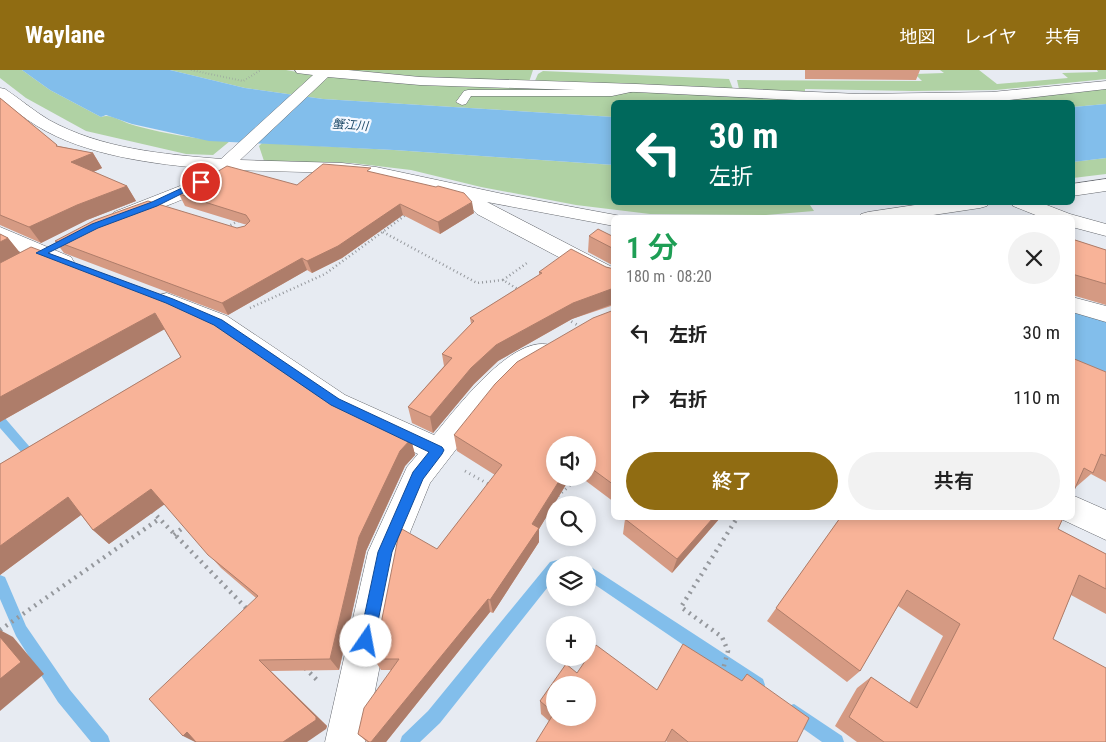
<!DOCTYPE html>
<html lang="ja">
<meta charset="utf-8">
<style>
:root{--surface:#fff;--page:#f2f2f2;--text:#222;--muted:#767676;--accent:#906c12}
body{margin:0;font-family:"Roboto Condensed","Noto Sans JP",sans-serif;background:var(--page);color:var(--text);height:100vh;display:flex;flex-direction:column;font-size:19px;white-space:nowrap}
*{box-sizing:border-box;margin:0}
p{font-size:16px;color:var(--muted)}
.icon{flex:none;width:28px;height:28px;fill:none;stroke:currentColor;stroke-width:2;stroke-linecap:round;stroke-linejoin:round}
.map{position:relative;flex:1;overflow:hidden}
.details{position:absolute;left:611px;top:145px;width:464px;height:305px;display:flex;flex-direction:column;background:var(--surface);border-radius:8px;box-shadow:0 2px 12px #0003}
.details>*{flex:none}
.top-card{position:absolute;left:611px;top:30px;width:464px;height:105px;border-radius:8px;box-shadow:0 2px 12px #0003;background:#00695c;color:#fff;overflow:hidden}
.tools{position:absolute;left:546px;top:366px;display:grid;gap:10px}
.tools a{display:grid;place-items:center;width:50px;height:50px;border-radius:50%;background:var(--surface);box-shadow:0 2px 12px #0003;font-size:25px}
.pin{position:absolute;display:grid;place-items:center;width:42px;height:42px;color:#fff;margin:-21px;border:2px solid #fff;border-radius:50%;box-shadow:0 1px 5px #0007}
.me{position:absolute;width:55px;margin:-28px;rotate:12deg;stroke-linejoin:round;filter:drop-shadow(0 0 4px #0008)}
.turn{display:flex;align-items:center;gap:18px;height:105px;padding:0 15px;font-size:22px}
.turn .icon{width:65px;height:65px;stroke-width:2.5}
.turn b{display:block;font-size:35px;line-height:42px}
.round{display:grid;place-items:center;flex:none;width:52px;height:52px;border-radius:26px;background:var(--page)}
.overview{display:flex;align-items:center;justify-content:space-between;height:85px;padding:0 15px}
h1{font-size:30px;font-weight:600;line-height:38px;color:#1e9e55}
.cta{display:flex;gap:10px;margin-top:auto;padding:10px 15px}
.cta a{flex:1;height:58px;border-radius:30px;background:var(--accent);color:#fff;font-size:20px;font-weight:600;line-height:58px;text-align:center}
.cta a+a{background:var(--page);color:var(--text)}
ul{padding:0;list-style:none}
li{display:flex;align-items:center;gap:15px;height:65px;padding:0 15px}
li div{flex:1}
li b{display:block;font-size:19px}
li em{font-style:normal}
header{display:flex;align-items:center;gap:30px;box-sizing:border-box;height:70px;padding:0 25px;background:var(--accent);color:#fff}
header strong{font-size:24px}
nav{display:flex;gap:28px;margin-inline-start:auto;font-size:18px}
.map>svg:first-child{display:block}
.green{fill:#b0d2a4}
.water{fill:#82beeb}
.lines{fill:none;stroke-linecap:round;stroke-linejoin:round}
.stream{fill:#82beeb;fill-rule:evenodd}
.service-casing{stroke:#65686e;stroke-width:1}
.minor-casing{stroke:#65686e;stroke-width:1}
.tertiary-casing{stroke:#65686e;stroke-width:1}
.path-far3{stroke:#95989d;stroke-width:2;stroke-dasharray:0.5 2.5;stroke-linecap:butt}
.path-far2{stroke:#95989d;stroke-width:2.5;stroke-dasharray:1 3;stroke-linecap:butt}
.path-far1{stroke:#95989d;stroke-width:3;stroke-dasharray:1 4;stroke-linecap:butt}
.path{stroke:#95989d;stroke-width:4.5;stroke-dasharray:2 5;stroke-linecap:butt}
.service{fill:#fff;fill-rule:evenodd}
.minor{fill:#fff;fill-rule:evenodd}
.tertiary{fill:#fff;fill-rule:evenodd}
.wall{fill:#d59a83}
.shaded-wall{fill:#ae7d6a}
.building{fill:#f8b398;stroke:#ae7d6a;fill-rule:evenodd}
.route{fill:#1a73e8;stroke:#114b97}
.labels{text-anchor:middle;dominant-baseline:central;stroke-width:4.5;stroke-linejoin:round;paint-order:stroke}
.far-water-label{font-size:12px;font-style:italic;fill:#1d4a69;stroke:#f4f8ff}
</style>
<header>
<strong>Waylane</strong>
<nav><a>地図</a><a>レイヤ</a><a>共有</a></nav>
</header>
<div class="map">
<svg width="1106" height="672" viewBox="0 0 1106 672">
<rect width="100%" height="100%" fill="#e7ebf2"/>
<g class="green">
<path d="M0,0H22L50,20L101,47C110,43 121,51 130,54C159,63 200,70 230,71L213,85L186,84L86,61L26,28L0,8Z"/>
<path d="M170,0H286L309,4L606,20L878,32L1106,19V34L1073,37L1072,32H614V47L323,29L245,18Z"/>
<path d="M339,0H533L529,12L425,8Z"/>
<path d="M940,0H979L997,14L1068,8L1062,3L1098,2L1097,0H1106V9L996,20L912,21L805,19V22L739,19L737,10L922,11L915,4L944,3Z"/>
<path d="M543,1L729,9L733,19L534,13L538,4Z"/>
<path d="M262,73L394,80L614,95V132H808L814,141L766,145L650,144L576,135L481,117L411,100L352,93L264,91L259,76Z"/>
<path d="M1106,88V104L1073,108L1072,92Z"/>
</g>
<g class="water">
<path d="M22,0H170L245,18L323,29L614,47V95L394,80L209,71L132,54L106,45L101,47L50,20Z"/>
<path d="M1106,34V88L1073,92V37Z"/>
<path d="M1072,239L1106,250V311L1073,296Z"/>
</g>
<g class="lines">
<g class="stream">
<path d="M0,346L4,347L35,383L28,392L0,413V401L22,383L0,358Z"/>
<path d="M571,486L581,490L583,495H555V508L440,653L420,672H400L402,666L428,641L550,492Z"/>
<path d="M588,495L763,609L765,615L763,621L757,623L751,621L588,510Z"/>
<path d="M0,505L5,507L26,556L70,620L108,666L110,672H91L58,632L16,566L0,529Z"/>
<path d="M794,634L842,666L844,672H822L788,648L786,642L788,636Z"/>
</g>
<defs>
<path id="service" d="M636,15L641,18L640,20L612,26H471L466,34L462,35L456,32L464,21L468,20H612Z"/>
<g id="minor">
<path d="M295,0H348L420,7L636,14L859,24L992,22L1106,11V19L992,32H837L636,22L420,15L328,7L240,90L342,93L376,97L503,124L621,146L622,148H614V156L487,132L614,198V214L606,212L477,144L462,129L464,127L376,107L342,103L229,100C202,126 162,137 128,150L121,152L114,150L111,146L114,142L180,116L210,99C154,94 86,86 37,56C24,48 12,38 0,29V18L5,19C20,29 34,41 49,50C102,79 162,84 221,89L313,5L297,3Z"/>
<path d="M1106,109V121L1072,126V114Z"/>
<path d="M1011,132H1039L1070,144L1106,154V166L1072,157V148H1043L1013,136Z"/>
<path d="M0,157L71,187L74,192L71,197C51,202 18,180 0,171Z"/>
<path d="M167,223L227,246L345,325L434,365C456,339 512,264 550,275L554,281L550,287L517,307L495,329L430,413L402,482L365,672H325L368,482L407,397L418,384L325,339L209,258L159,235L155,230L159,225Z"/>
<path d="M1072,227L1106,236V252L1072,242Z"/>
<path d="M1072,425L1106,440V470L1061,449L1072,448Z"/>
</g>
<path id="tertiary" d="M935,132H989L987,136L980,138L913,148H858L861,144L868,142Z"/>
</defs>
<use href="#service" class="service-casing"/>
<use href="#minor" class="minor-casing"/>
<use href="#tertiary" class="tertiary-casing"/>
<path class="path-far3" d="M191,0L243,11L261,0"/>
<g class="path-far2">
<path d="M227,157L240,150"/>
<path d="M383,162L477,213L503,210L519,220"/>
<path d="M503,210L527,193"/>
<path d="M250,238L325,204L407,144"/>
</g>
<g class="path-far1">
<path d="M567,249L581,257"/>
<path d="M465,401L490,415"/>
<path d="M558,426L578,408"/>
</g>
<g class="path">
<path d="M152,441L248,540"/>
<path d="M174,465L186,455"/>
<path d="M0,560L159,449"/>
<path d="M305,598L317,610"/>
<path d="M722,603L728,581L722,567L681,537L737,448"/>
</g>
<use href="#service" class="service"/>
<use href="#minor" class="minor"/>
<use href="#tertiary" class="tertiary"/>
</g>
<g class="wall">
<path d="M805,0H920L916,10L805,9Z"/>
<path d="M0,28L58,76L93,83L102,98L93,102L127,116L136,131L87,150L41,173L0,155Z"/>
<path d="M372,102L474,143L440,164L403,145L342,188L312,203L307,200L228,245L64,183L55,171L237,158L245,156L247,155L185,136L179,124L297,115Z"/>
<path d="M0,164L8,168L20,183L411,369L415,385L405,396L366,481L339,600L271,601L327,656L326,659L195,672L256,528L221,498L164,434L109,474L93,460L81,445L0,505V394L181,287L164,259L0,352Z"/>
<path d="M589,166L614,167V196L588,182Z"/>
<path d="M1072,169L1106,180V235L1072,225Z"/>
<path d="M606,197L614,199V235L572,249L498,291L474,314L433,363L412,353L408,337L444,296L442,284L471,254L470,248L539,205V202Z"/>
<path d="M614,240V432L582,408H588V375H555V408H570L539,459V472L493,543L490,542L386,672H367L358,664L391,600H381L374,589L437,479L495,405L457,381L454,365Z"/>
<path d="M1106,302V412L1091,404L1076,417Z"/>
<path d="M627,448H720L672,503L623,464L625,449Z"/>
<path d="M840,448L1058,459L1106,484V544L1071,525L1053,569L1106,672H857L835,656L857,618L871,607L909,633L943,566L898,536L860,601L847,612L767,551Z"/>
<path d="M577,603L657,620L741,611L747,604L797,672H667L666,671L549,651L541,644L540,631Z"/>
</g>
<g class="shaded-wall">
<path d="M93,83L102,98L80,108L71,92Z"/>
<path d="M127,116L136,131L87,150L41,173L29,157L77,135Z"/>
<path d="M472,132L474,143L440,164L438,152Z"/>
<path d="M400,134L403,145L342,188L312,203L307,191Z"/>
<path d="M8,168L21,184L0,194V172Z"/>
<path d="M302,188L307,200L228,245L222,233Z"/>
<path d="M614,218L613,234L572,249L498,291L474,314L433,363L430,347L471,298L496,275L573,233Z"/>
<path d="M155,243L165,259L0,352V327Z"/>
<path d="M411,369L415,385L405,396L366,481L339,600L330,589L359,467L400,381Z"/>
<path d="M561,408H570L539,459V472L493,543L490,530L532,454Z"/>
<path d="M151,419L165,434L109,474L93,460Z"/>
<path d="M68,427L85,442L0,505V476Z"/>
<path d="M713,448H720L672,503L677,489Z"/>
<path d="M488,529L490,542L386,672H371Z"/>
<path d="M0,560L13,567L44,604L0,641Z"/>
<path d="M259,590L327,656L326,659L307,672H283Z"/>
<path d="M187,662L201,672H195L183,666Z"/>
</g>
<g class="building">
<path d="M0,28L57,75L56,76L93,83L71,92L127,116L77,135L29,157L0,145Z"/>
<path d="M323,94L371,98L367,101L436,117L438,116L464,123L472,132L438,152L400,134L338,176L307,191L302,188L222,233L55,171L95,150L148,131L237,158L245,156L250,151L246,145L179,124L227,96L297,115Z"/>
<path d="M598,159L614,167V179L589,166Z"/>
<path d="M0,164L8,168L0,172Z"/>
<path d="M1072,169L1106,180V214L1072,204Z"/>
<path d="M31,177L150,222L199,244L317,325L411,369L400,381L359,467L330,589L259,590L316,647V650L283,672H196L187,662L183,666L149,629L258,526L208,485L151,419L93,460L68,427L0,476V394L181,287L155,243L0,327V193Z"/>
<path d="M571,179L606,197L614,199V218L573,233L496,275L471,298L430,347L408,337L452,288L442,284L474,251L470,248L542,203L539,202Z"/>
<path d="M614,240V415L588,396V375H555V408H561L532,454L539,458L490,530L488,529L371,672H369L358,664L364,638L399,589H374L398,468L402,459L437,479L502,395L454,365L495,314L517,292L593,248Z"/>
<path d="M1072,288L1106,302V386L1101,384L1093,403L1084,398L1072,425Z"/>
<path d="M627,448H713L677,489L625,449Z"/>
<path d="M840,448H1063L1058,459L1106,484V519L1079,505L1053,569L1106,598V672H884L849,647L871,607L917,638L960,554L907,520L860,601L776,538Z"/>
<path d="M0,567L21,592L0,609Z"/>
<path d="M683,574L742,611L747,604L809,648L797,672H688L672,659L665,672H536L554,643L540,631L566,594L577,603L596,575L657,620ZM555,615H588V648H555Z"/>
</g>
<path class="route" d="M199,110L205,112L157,136L98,158L48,183L173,229L222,250L339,329L442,377L444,380L442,384L423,409L392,482L374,571L372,576L366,579L361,576L359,571L378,482L413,402L429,382L331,335L214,255L166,233L36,183L92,154L152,132Z"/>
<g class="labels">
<g class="far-water-label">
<text transform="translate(350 55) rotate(4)">蟹江川</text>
</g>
</g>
</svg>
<div class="tools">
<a><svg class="icon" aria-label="sound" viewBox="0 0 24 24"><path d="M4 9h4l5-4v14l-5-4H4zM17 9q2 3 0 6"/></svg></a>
<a><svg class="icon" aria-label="search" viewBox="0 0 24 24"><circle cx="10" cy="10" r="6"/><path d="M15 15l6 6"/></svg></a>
<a><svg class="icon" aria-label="layers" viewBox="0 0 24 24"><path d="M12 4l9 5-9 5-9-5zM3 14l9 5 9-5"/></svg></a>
<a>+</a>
<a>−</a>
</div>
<div class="pin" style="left:201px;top:112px;background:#d93025"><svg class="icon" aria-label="arrive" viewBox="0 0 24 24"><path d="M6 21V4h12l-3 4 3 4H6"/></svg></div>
<svg class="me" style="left:366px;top:571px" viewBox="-20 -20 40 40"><circle r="19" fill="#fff"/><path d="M0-13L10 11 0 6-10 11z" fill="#1a73e8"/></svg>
<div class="top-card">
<div class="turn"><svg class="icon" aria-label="left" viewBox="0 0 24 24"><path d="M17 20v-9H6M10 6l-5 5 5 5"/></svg><div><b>30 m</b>左折</div></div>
</div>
<section class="details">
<div class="overview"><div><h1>1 分</h1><p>180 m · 08:20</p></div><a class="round"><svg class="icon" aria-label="close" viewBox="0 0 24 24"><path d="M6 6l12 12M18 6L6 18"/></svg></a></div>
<ul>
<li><svg class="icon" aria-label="left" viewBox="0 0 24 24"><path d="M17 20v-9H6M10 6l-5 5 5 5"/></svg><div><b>左折</b></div><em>30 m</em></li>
<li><svg class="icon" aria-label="right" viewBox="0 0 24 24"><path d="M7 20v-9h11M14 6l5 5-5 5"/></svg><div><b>右折</b></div><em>110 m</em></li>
</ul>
<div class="cta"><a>終了</a><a>共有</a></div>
</section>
</div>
